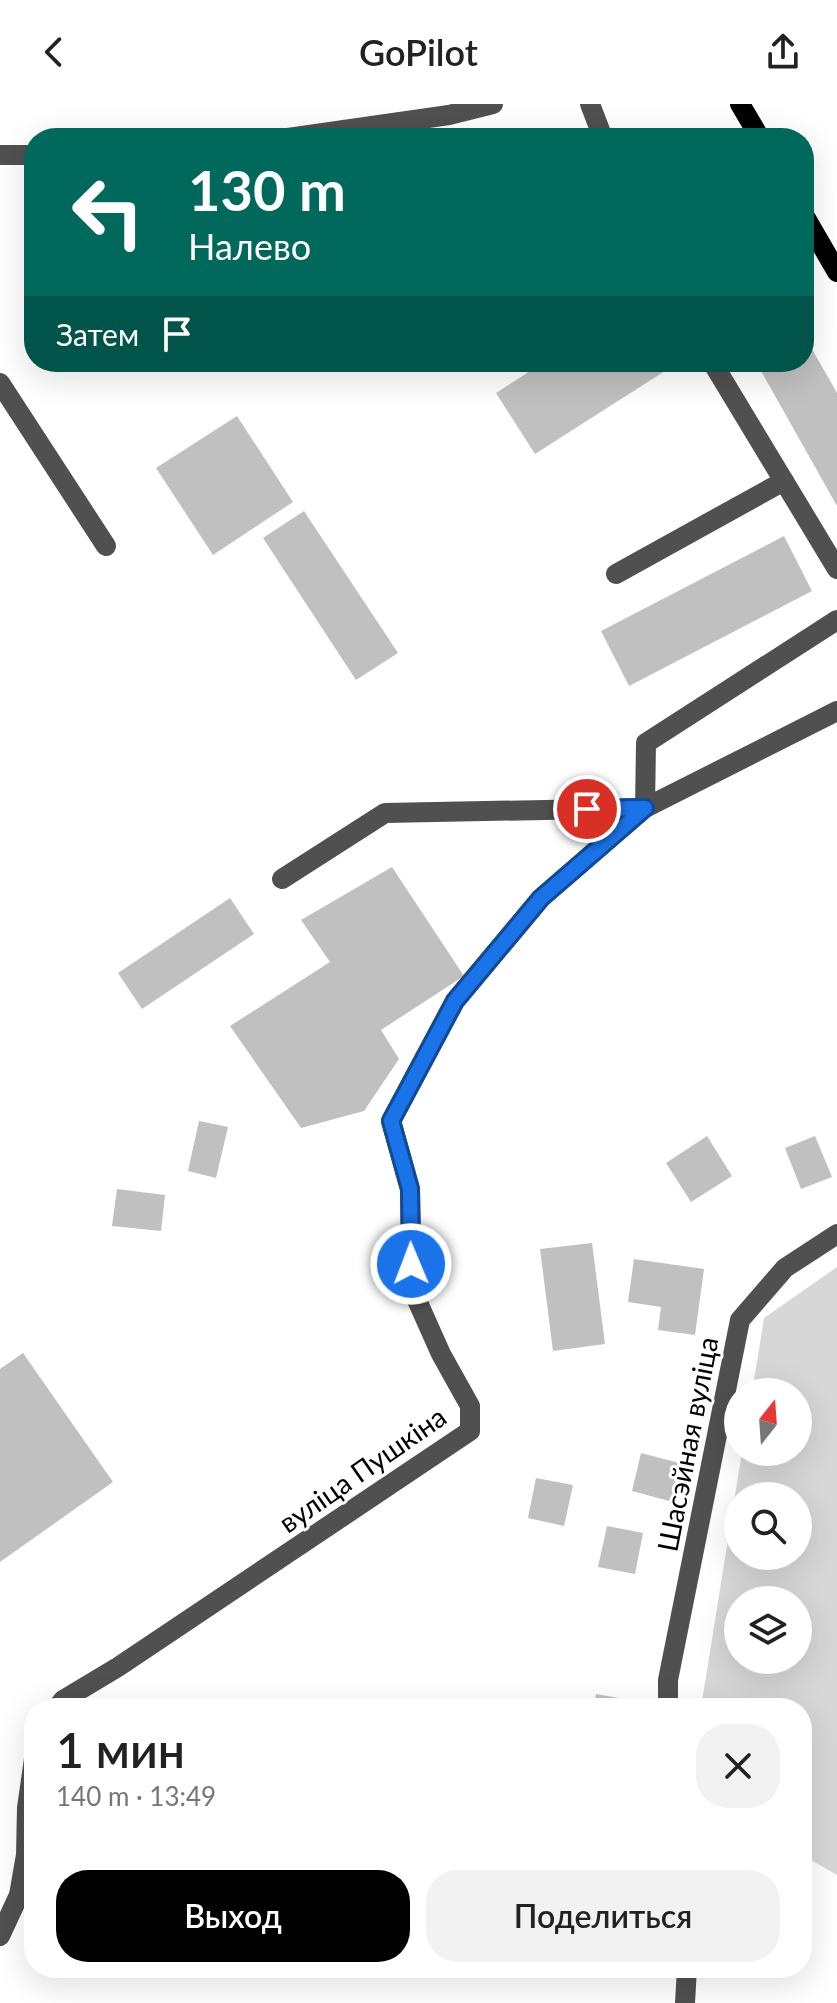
<!DOCTYPE html>
<html lang="ru">
<meta charset="utf-8">
<style>
:root{--surface:#fff;--page:#f2f2f2;--text:#222;--muted:#767676;--accent:#000}
body{margin:0;font-family:Lato,sans-serif;background:var(--page);color:var(--text);height:100vh;display:flex;flex-direction:column;font-size:30px;white-space:nowrap}
*{box-sizing:border-box;margin:0}
p{font-size:26px;color:var(--muted)}
.icon{flex:none;width:44px;height:44px;fill:none;stroke:currentColor;stroke-width:2;stroke-linecap:round;stroke-linejoin:round}
.map{position:relative;flex:1;overflow:hidden}
.side{position:absolute;left:24px;top:1594px;width:788px;height:280px;display:flex;flex-direction:column;background:var(--surface);border-radius:32px;box-shadow:0 8px 32px #0002}
.side>*{flex:none}
.guide{position:absolute;left:24px;top:24px;width:790px;height:244px;border-radius:32px;box-shadow:0 8px 32px #0002;background:#00695c;color:#fff;overflow:hidden}
.needle{width:52px;rotate:17deg}
.tools{position:absolute;left:724px;top:1274px;display:grid;gap:16px}
.tools a{display:grid;place-items:center;width:88px;height:88px;border-radius:50%;background:var(--surface);box-shadow:0 8px 32px #0002;font-size:40px}
.pin{position:absolute;display:grid;place-items:center;width:68px;height:68px;color:#fff;margin:-34px;border:4px solid #fff;border-radius:50%;box-shadow:0 2px 8px #0007}
.me{position:absolute;width:88px;margin:-44px;rotate:359deg;stroke-linejoin:round;filter:drop-shadow(0 0 6px #0008)}
.turn{display:flex;align-items:center;gap:28px;height:168px;padding:0 32px;font-size:36px}
.turn .icon{width:104px;height:104px;stroke-width:2.5}
.turn b{display:block;font-size:56px;line-height:68px}
.then{display:flex;align-items:center;height:76px;padding:0 32px;background:#0003;gap:16px;font-size:30px}
.round{display:grid;place-items:center;flex:none;width:84px;height:84px;border-radius:32px;background:var(--page)}
.head{display:flex;align-items:center;justify-content:space-between;height:136px;padding:0 32px}
h1{font-size:48px;font-weight:600;line-height:60px}
.action{display:flex;gap:16px;margin-top:auto;padding:16px 32px}
.action a{flex:1;height:92px;border-radius:32px;background:var(--accent);color:#fff;font-size:32px;font-weight:600;line-height:92px;text-align:center}
.action a+a{background:var(--page);color:var(--text)}
header{display:flex;justify-content:space-between;align-items:center;height:104px;padding:0 32px;background:var(--surface);font-size:36px;font-weight:600}
.map>svg:first-child{display:block}
.green{fill:#d7d7d7;fill-rule:evenodd}
.building{fill:#c0c0c0}
.lines{fill:none;stroke-linecap:round;stroke-linejoin:round}
.minor{stroke:#505050;stroke-width:20}
.major{stroke:#000;stroke-width:20}
.route-casing{stroke:#114b97;stroke-width:20}
.route{stroke:#1a73e8;stroke-width:14}
.labels{text-anchor:middle;dominant-baseline:central;stroke-width:6;stroke-linejoin:round;paint-order:stroke}
.street-label{font-size:28px;fill:#000;stroke:#fff}
</style>
<header><svg class="icon" aria-label="back" viewBox="0 0 24 24"><path d="M15 5l-7 7 7 7"/></svg>GoPilot<svg class="icon" aria-label="share" viewBox="0 0 24 24"><path d="M12 15V3M7 8l5-5 5 5M5 13v7h14v-7"/></svg></header>
<div class="map">
<svg width="837" height="1899" viewBox="0 0 837 1899">
<rect width="100%" height="100%" fill="#fff"/>
<path class="green" d="M837,1163V1771L802,1751V1604H701L742,1348H798V1288H752L764,1214ZM738,1392H798V1452H738ZM738,1496H798V1556H738Z"/>
<g class="building">
<path d="M804,231L837,289V402L756,258H804Z"/>
<path d="M544,258H679L535,350L496,289Z"/>
<path d="M237,312L293,398L213,451L156,364Z"/>
<path d="M304,407L398,549L356,576L263,434Z"/>
<path d="M784,432L812,487L629,582L601,527Z"/>
<path d="M392,763L464,872L381,926L399,955L364,1007L301,1024L230,922L330,858L301,816Z"/>
<path d="M230,794L254,830L142,905L118,869Z"/>
<path d="M199,1017L228,1023L216,1074L188,1067Z"/>
<path d="M707,1032L732,1072L691,1098L666,1059Z"/>
<path d="M815,1032L832,1073L801,1085L785,1044Z"/>
<path d="M117,1085L165,1091L161,1127L112,1122Z"/>
<path d="M592,1139L605,1240L553,1247L540,1145Z"/>
<path d="M634,1155L704,1165L695,1231L658,1226L661,1203L628,1198Z"/>
<path d="M23,1249L113,1378L0,1458V1265Z"/>
<path d="M641,1349L683,1360L673,1398L632,1387Z"/>
<path d="M536,1374L573,1381L564,1422L528,1414Z"/>
<path d="M607,1422L643,1429L635,1470L598,1463Z"/>
<path d="M596,1590L648,1599L647,1604H594Z"/>
</g>
<g class="lines">
<g class="minor">
<path d="M590,0L603,34"/>
<path d="M288,34L449,11L493,0"/>
<path d="M0,51H34"/>
<path d="M712,258L837,465"/>
<path d="M0,279L106,442"/>
<path d="M616,470L784,377"/>
<path d="M282,775L385,709L645,704L646,639L837,516"/>
<path d="M57,1604L63,1596L118,1563L470,1327V1302L441,1250L412,1185L410,1085L391,1017L455,897L541,794L645,704L837,607"/>
<path d="M668,1604V1576L740,1216L785,1164L837,1130"/>
<path d="M0,1832L19,1791L26,1751L27,1704L34,1655"/>
<path d="M685,1899L687,1864"/>
</g>
<g class="major">
<path d="M740,0L760,34"/>
<path d="M804,111L837,168"/>
</g>
</g>
<g class="lines">
<defs>
<path id="route" d="M411,1160L410,1085L391,1017L455,897L541,794L645,704L587,705"/>
</defs>
<use href="#route" class="route-casing"/>
<use href="#route" class="route"/>
</g>
<g class="labels">
<g class="street-label">
<text transform="translate(687 1340) rotate(-79)">Шасэйная вуліца</text>
<text transform="translate(362 1365) rotate(-35)">вуліца Пушкіна</text>
</g>
</g>
</svg>
<div class="tools">
<a><svg class="needle" viewBox="-14 -14 28 28"><path d="M0-13l5 13h-10z" fill="#e53935"/><path d="M0 13l5-13h-10z" fill="#767676"/></svg></a>
<a><svg class="icon" aria-label="search" viewBox="0 0 24 24"><circle cx="10" cy="10" r="6"/><path d="M15 15l6 6"/></svg></a>
<a><svg class="icon" aria-label="layers" viewBox="0 0 24 24"><path d="M12 4l9 5-9 5-9-5zM3 14l9 5 9-5"/></svg></a>
</div>
<div class="pin" style="left:587px;top:705px;background:#d93025"><svg class="icon" aria-label="arrive" viewBox="0 0 24 24"><path d="M6 21V4h12l-3 4 3 4H6"/></svg></div>
<svg class="me" style="left:411px;top:1160px" viewBox="-20 -20 40 40"><circle r="17" fill="#1a73e8" stroke="#fff" stroke-width="3"/><path d="M0-11L8 9 0 5-8 9z" fill="#fff"/></svg>
<div class="guide">
<div class="turn"><svg class="icon" aria-label="left" viewBox="0 0 24 24"><path d="M17 20v-9H6M10 6l-5 5 5 5"/></svg><div><b>130 m</b>Налево</div></div>
<div class="then">Затем<svg class="icon" aria-label="arrive" viewBox="0 0 24 24"><path d="M6 21V4h12l-3 4 3 4H6"/></svg></div>
</div>
<section class="side">
<div class="head"><div><h1>1 мин</h1><p>140 m · 13:49</p></div><a class="round"><svg class="icon" aria-label="close" viewBox="0 0 24 24"><path d="M6 6l12 12M18 6L6 18"/></svg></a></div>
<div class="action"><a>Выход</a><a>Поделиться</a></div>
</section>
</div>
